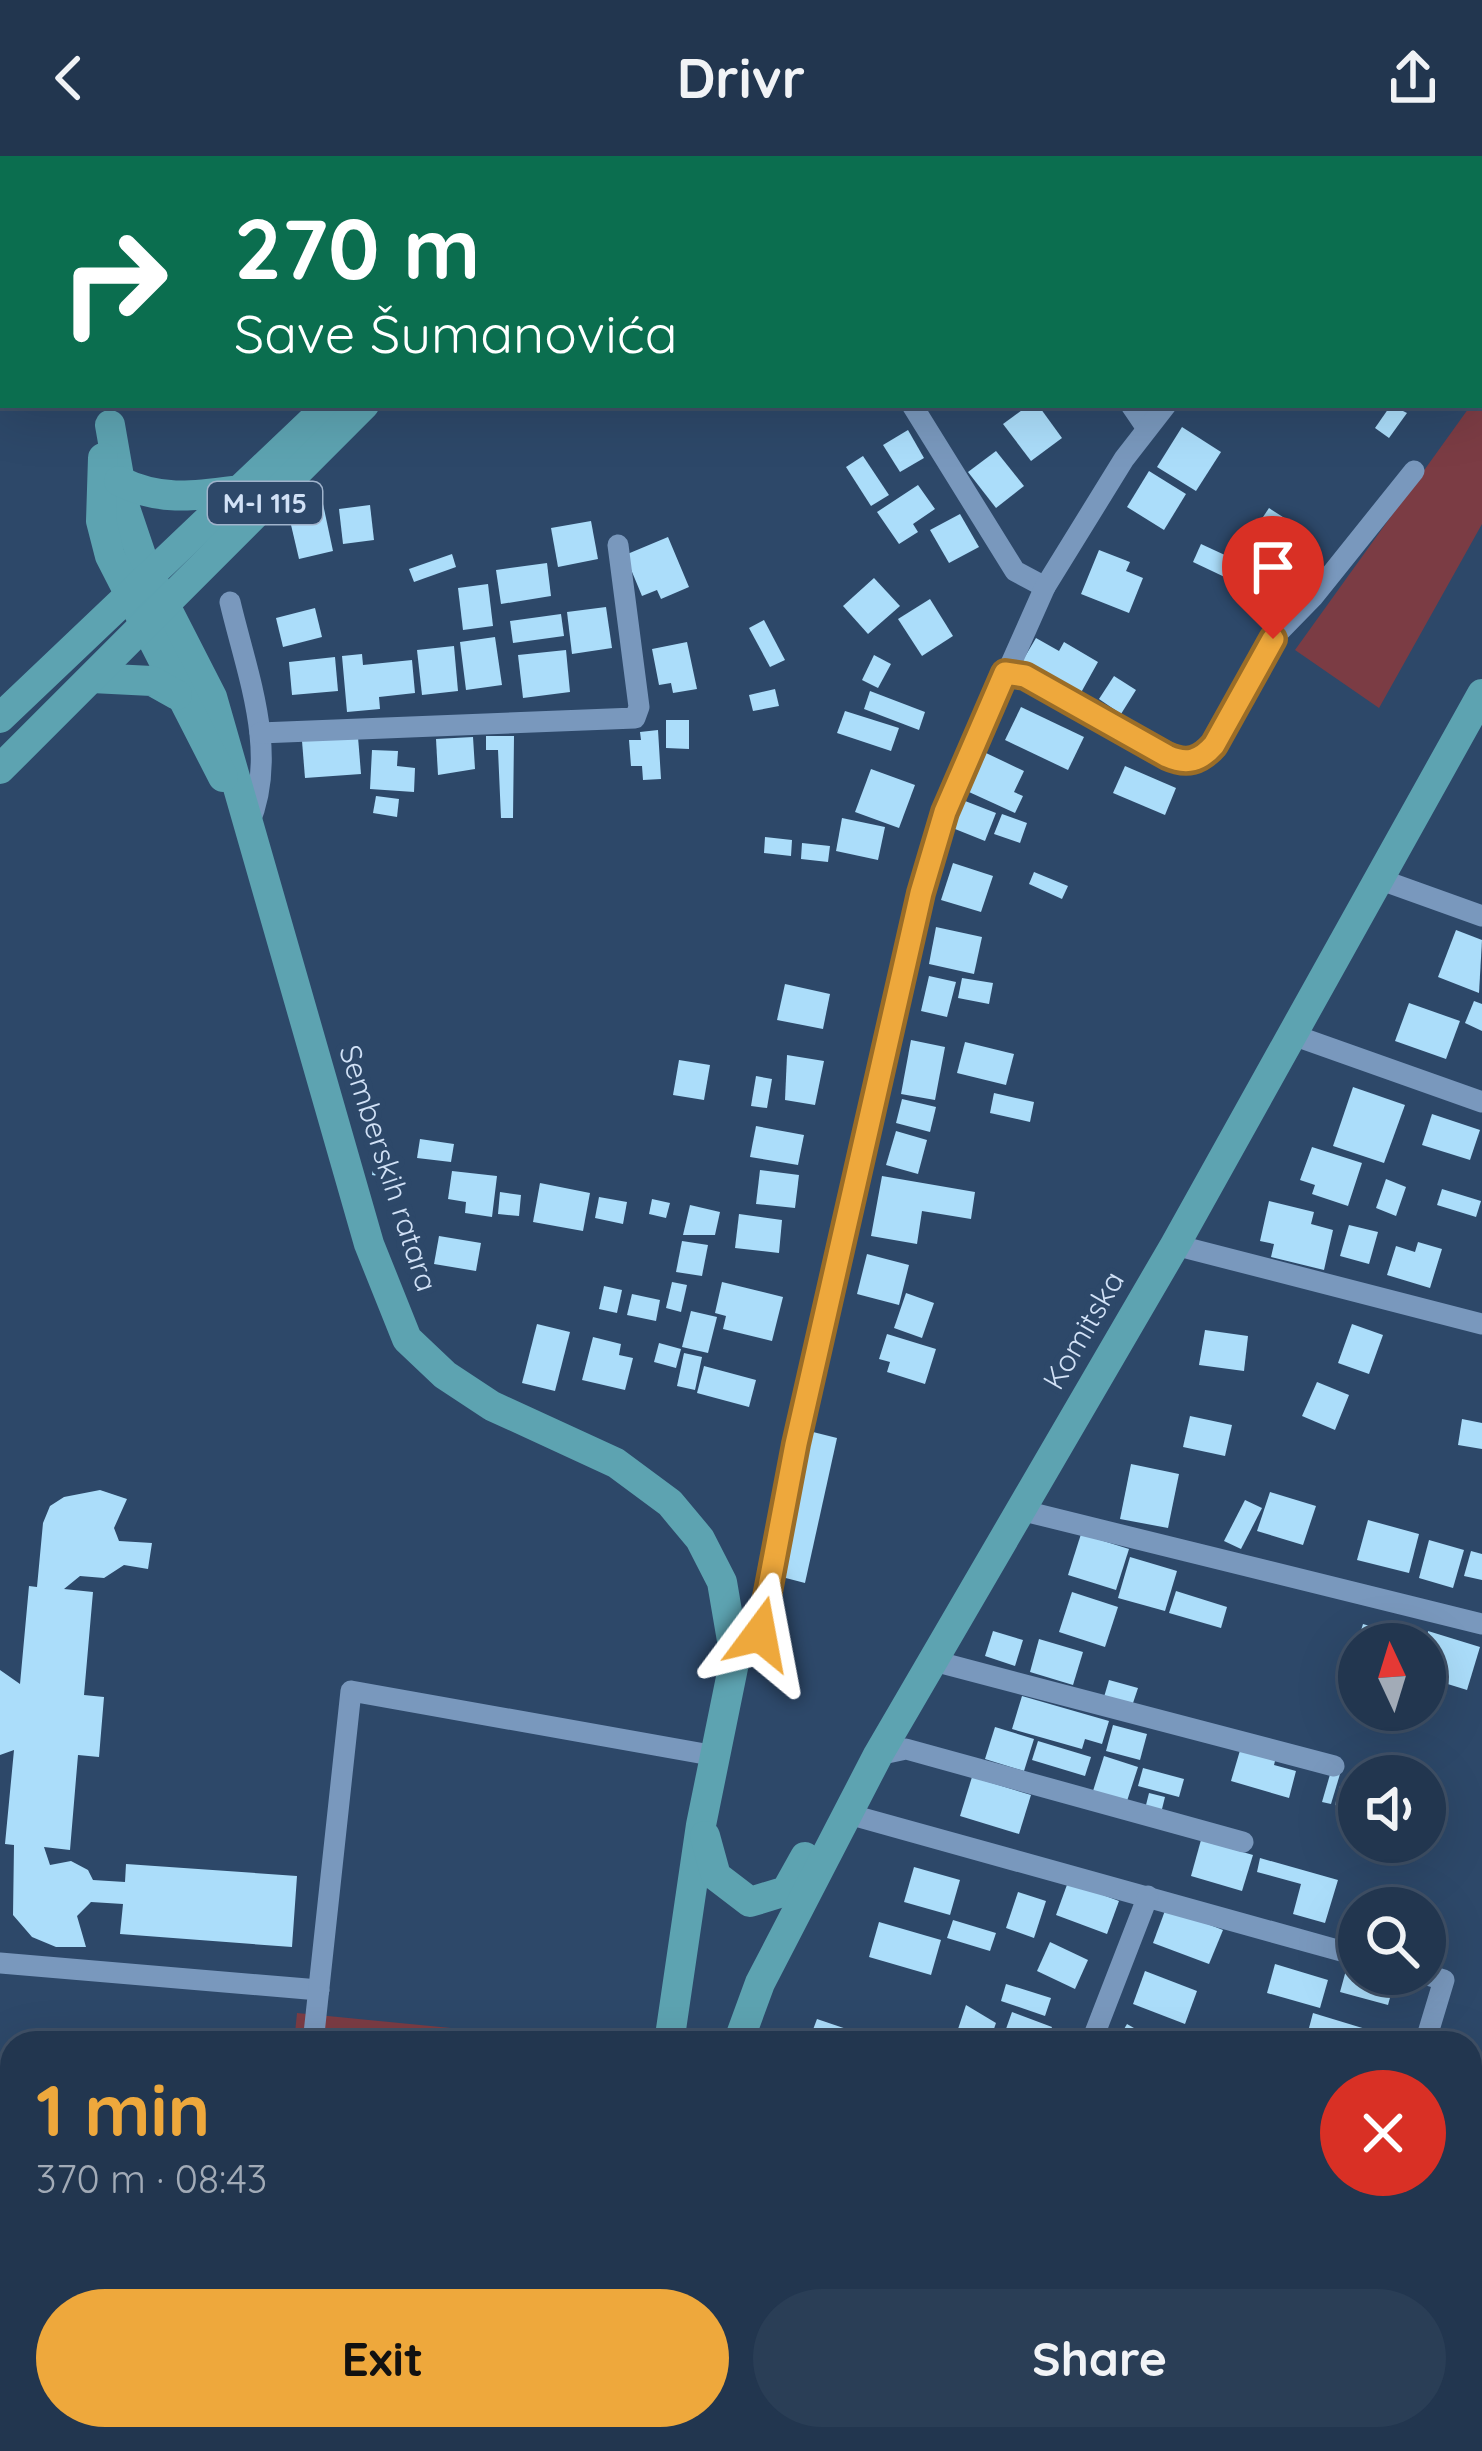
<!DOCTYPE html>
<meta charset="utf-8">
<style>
:root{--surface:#22364f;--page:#2a3e56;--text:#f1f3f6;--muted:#a2abb7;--line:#3f5066;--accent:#eea83c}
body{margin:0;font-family:Quicksand,sans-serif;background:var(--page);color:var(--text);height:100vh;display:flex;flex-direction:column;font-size:45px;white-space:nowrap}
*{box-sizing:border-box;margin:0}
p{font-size:39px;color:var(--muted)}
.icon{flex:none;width:66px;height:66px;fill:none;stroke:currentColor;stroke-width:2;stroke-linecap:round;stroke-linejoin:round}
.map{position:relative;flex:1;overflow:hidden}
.details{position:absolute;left:0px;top:1875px;width:1482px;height:420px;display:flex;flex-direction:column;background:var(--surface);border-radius:36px 36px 0 0;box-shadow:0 12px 48px #0002,0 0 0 3px var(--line)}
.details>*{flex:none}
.guide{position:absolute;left:0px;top:0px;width:1482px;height:252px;box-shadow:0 12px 48px #0002,0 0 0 3px var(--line);background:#0b6e4f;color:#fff;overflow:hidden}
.needle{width:78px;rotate:356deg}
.fabs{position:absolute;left:1338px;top:1467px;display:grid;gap:24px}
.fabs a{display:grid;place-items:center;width:108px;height:108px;border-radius:50%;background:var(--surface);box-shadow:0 12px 48px #0002,0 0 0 3px var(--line);font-size:60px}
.pin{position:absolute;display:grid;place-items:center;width:102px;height:102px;color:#fff;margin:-123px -51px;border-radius:50% 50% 50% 0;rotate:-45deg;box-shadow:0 0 12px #0007}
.pin .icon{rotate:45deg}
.me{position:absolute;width:132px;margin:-66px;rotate:13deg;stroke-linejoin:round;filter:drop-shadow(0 0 9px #0008)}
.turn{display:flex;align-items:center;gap:42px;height:252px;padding:0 36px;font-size:54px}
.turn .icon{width:156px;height:156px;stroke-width:2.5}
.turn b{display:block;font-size:84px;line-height:102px}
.round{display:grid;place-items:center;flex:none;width:126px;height:126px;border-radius:63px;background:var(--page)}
.headline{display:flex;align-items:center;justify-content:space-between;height:204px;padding:0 36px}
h1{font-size:72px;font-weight:700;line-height:90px;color:var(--accent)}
.cta{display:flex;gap:24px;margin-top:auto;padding:24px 36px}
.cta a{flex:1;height:138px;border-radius:72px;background:var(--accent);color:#111;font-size:48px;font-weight:700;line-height:138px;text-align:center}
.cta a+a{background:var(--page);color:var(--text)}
header{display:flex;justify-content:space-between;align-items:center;height:156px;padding:0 36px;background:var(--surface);font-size:54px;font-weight:700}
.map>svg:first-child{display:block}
.green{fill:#7b3c44}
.building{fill:#abddfa}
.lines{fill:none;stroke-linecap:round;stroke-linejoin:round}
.minor{stroke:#7998bd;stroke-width:21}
.major{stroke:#5da3b1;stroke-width:30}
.route-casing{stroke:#9b6d27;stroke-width:30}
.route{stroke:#eea83c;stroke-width:21}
.labels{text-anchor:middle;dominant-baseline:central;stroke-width:12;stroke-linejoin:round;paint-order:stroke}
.shield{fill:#2d4869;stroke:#a0b3cc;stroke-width:3}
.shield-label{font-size:27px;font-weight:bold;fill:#d1e1f6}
.street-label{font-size:30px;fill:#d1e1f6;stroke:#2d4869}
</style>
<header><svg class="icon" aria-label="back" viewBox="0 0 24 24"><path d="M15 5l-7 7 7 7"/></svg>Drivr<svg class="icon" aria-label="share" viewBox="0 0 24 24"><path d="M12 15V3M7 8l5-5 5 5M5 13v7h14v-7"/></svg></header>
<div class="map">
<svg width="1482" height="2295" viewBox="0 0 1482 2295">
<rect width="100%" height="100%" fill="#2d4869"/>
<g class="green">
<path d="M1482,234V368L1379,552L1295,494L1471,249H1479Z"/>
<path d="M297,1857L604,1887H294Z"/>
<path d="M258,2283H369L361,2295H257Z"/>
</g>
<g class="building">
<path d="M1029,249H1038L1062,282L1031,305L1003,268Z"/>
<path d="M1391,249L1407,257L1389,282L1375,272Z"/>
<path d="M1182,271L1221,296L1196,335L1157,311Z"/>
<path d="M908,274L924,302L900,316L883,289Z"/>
<path d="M996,295L1024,330L996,352L968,316Z"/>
<path d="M863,300L889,339L871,350L846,311Z"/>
<path d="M1149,315L1186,338L1164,374L1127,351Z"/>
<path d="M918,329L935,353L913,368L918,376L899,388L877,356Z"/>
<path d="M323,348L333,395L299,403L288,356Z"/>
<path d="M370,349L374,384L343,388L339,353Z"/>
<path d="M1269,352L1286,363L1275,380L1257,370Z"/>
<path d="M960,358L979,391L949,407L930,374Z"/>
<path d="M591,365L598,403L558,411L551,372Z"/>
<path d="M1286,379L1314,402L1282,441L1254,418Z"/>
<path d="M668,381L689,431L661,443L657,434L642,440L625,399Z"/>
<path d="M1201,388L1240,406L1231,424L1193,406Z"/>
<path d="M1099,394L1130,406L1126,415L1143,422L1129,457L1081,438Z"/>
<path d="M452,398L456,411L414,426L409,413Z"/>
<path d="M547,407L551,440L501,448L496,414Z"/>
<path d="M874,422L900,450L868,478L843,450Z"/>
<path d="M488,428L493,470L463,474L458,432Z"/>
<path d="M930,443L953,480L922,500L898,463Z"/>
<path d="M606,451L612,492L572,498L567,456Z"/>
<path d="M315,452L322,481L283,491L276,462Z"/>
<path d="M561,458L564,480L513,487L510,465Z"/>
<path d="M764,464L785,504L770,511L749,472Z"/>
<path d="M495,481L502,529L466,534L460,486Z"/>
<path d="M1036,482L1059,495L1064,486L1098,506L1078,542L1020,509Z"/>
<path d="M687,486L697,533L673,537L671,527L659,529L652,493Z"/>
<path d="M454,490L458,535L422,539L417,494Z"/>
<path d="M566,494L570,536L523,542L518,499Z"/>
<path d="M362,498L363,509L412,504L415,537L379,541L380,553L347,556L342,500Z"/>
<path d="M874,499L891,508L878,532L862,524Z"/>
<path d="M335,501L338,535L292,539L289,506Z"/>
<path d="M1114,520L1136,534L1121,558L1099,543Z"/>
<path d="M775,533L779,550L753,555L749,539Z"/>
<path d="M870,535L925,556L919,574L864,553Z"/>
<path d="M1021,551L1084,581L1068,614L1005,584Z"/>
<path d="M845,555L899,572L891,595L837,577Z"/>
<path d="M666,564H689V593L666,592Z"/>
<path d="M658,574L661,623L643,624L642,610H631L629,584H641L640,576Z"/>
<path d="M486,580H514L513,662H501L498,594H486Z"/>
<path d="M358,581L361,618L305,622L302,585Z"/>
<path d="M473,581L475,613L438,619L436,583Z"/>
<path d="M372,594L398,595L397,610L415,612L414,636L370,633Z"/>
<path d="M986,597L1024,615L1014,636L1023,640L1015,657L969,636Z"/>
<path d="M1125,610L1176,632L1165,659L1113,637Z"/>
<path d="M871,613L915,629L899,672L855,656Z"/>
<path d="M376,640L399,643L397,661L373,657Z"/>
<path d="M960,643L996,657L985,685L950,671Z"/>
<path d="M1002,658L1027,667L1020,687L994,678Z"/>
<path d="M842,662L885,671L878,704L836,695Z"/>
<path d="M765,681L792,684L791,700L764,697Z"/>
<path d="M802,687L830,690L828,706L801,703Z"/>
<path d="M953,707L993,720L981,756L941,744Z"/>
<path d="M1034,716L1068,730L1062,743L1029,728Z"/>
<path d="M936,771L982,781L974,818L929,808Z"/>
<path d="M1456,774L1482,784L1479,837L1438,821Z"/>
<path d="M929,820L956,826L947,861L921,855Z"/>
<path d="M962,822L993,827L989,848L958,842Z"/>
<path d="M785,828L830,838L823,873L777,864Z"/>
<path d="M1474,845L1482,848V875L1465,867Z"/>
<path d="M1409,847L1460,865L1446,903L1395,885Z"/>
<path d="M911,884L945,891L935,944L901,938Z"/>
<path d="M965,886L1014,898L1006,929L957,917Z"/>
<path d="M787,899L824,905L815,949L785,944Z"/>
<path d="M679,904L710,909L704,944L673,939Z"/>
<path d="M756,920L772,923L767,952L751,950Z"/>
<path d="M1353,931L1405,949L1384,1007L1333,990Z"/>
<path d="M994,937L1034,946L1030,966L990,957Z"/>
<path d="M902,943L936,951L930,976L896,967Z"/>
<path d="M1432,958L1480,974L1470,1004L1422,989Z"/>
<path d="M756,970L804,979L798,1009L750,1001Z"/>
<path d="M896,975L927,984L918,1018L886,1009Z"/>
<path d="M420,983L454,988L451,1006L417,1002Z"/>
<path d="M1312,991L1362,1007L1348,1050L1312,1038L1315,1029L1300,1024Z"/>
<path d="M374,1002L396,1006L394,1023L372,1019Z"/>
<path d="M760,1014L799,1019L795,1052L756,1048Z"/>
<path d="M452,1015L497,1020L492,1061L465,1057L466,1046L448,1043Z"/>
<path d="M882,1020L975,1036L971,1063L922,1055L917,1088L871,1080Z"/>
<path d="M1386,1023L1406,1031L1396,1060L1376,1052Z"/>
<path d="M540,1027L590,1037L583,1075L533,1066Z"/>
<path d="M1442,1033L1481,1045L1476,1061L1437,1049Z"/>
<path d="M500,1036L521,1039L519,1060L498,1058Z"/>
<path d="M599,1041L627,1046L623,1068L595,1062Z"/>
<path d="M652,1043L670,1047L666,1062L649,1058Z"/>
<path d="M1269,1045L1314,1056L1311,1068L1333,1074L1324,1114L1271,1101L1274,1088L1260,1085Z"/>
<path d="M690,1049L720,1056L715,1079H683Z"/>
<path d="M739,1058L782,1064L779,1097L735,1092Z"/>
<path d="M1349,1069L1378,1076L1369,1108L1340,1100Z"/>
<path d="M439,1080L481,1087L476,1115L434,1108Z"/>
<path d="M682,1085L708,1089L702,1120L676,1116Z"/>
<path d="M1418,1086L1442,1093L1430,1132L1387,1119L1396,1090L1415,1096Z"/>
<path d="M867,1098L909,1109L899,1149L857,1138Z"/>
<path d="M672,1126L687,1129L681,1156L666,1152Z"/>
<path d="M722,1126L783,1141L772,1185L723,1173L726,1160L715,1157Z"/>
<path d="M604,1130L622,1134L617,1157L599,1153Z"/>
<path d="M906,1137L934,1147L922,1182L894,1172Z"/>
<path d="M632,1138L660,1144L656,1165L627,1159Z"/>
<path d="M691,1155L717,1161L708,1197L682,1191Z"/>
<path d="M537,1168L570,1176L555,1235L522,1227Z"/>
<path d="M1352,1168L1383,1179L1369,1218L1338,1207Z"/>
<path d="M1205,1174L1248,1180L1244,1215L1199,1209Z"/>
<path d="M887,1178L936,1193L925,1228L887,1216L890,1206L879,1203Z"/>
<path d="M593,1181L621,1188L619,1199L633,1202L625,1234L582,1224Z"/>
<path d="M659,1187L681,1193L676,1212L654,1206Z"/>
<path d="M684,1197L702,1201L695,1234L677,1230Z"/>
<path d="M704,1210L756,1224L749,1251L697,1237Z"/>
<path d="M1317,1226L1349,1239L1335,1274L1302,1260Z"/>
<path d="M1190,1260L1232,1269L1225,1300L1183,1291Z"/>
<path d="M1462,1263L1482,1267V1293L1458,1289Z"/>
<path d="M809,1275L837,1282L805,1427L778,1420Z"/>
<path d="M1131,1308L1179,1318L1168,1372L1120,1363Z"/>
<path d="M100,1334L127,1343L114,1372L119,1385L152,1387L148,1413L124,1409L104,1422L80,1420L64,1433L93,1436L84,1539L104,1541L99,1601L78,1599L70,1694L44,1691L50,1709L71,1705L88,1714L93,1724L125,1726L126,1708L297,1720L292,1791L120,1778L123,1748L91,1746L77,1760L86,1791H56L32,1781L13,1759L14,1689L5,1688L14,1594L0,1599V1514L20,1528L29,1430L37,1431L43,1367L50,1350L64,1341Z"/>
<path d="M1270,1336L1316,1350L1303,1389L1257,1375Z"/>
<path d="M1245,1344L1262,1352L1241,1393L1224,1385Z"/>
<path d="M1368,1364L1419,1378L1409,1417L1357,1404Z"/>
<path d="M1081,1378L1129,1393L1116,1434L1068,1419Z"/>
<path d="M1429,1384L1464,1394L1453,1432L1419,1422Z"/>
<path d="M1471,1395L1482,1398V1424L1464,1420Z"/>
<path d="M1130,1401L1177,1415L1165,1455L1118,1442Z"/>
<path d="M1176,1435L1227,1451L1221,1472L1169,1457Z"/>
<path d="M1072,1436L1118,1451L1105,1491L1059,1476Z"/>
<path d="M1363,1468L1410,1482L1409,1488H1359V1501L1353,1500Z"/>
<path d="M993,1475L1023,1484L1015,1510L985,1500Z"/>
<path d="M1428,1475L1480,1491L1467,1534L1425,1521Z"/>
<path d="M1039,1483L1083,1496L1073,1529L1030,1516Z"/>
<path d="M1109,1524L1138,1532L1132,1550L1104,1541Z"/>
<path d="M1022,1540L1109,1565L1102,1588L1085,1583L1082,1593L1012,1573Z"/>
<path d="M1113,1569L1147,1578L1140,1604L1106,1595Z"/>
<path d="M995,1571L1034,1583L1024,1615L985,1603Z"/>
<path d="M1038,1585L1091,1601L1085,1620L1032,1604Z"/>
<path d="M1241,1591L1276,1601L1274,1609L1296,1615L1289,1642L1231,1625Z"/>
<path d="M1104,1600L1138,1611L1127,1645L1093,1635Z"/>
<path d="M1143,1612L1184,1623L1179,1641L1138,1630Z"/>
<path d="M1331,1615L1340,1618L1331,1648L1322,1646Z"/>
<path d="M972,1621L1031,1639L1019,1678L960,1660Z"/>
<path d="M1340,1630L1359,1636V1656L1335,1649Z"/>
<path d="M1149,1637L1165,1641L1161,1657L1145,1653Z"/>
<path d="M1201,1684L1253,1699L1242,1735L1191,1720Z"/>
<path d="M1260,1702L1338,1724L1325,1767L1293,1758L1301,1728L1257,1716Z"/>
<path d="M914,1711L960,1724L950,1759L904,1746Z"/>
<path d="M1068,1726L1119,1745L1107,1778L1056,1759Z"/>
<path d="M1018,1736L1046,1745L1034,1782L1006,1772Z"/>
<path d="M1385,1740L1422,1751V1752H1381Z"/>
<path d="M1166,1752L1223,1774L1209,1808L1153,1787Z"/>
<path d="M953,1764L996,1777L990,1795L947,1782Z"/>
<path d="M879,1766L941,1784L931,1819L869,1801Z"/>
<path d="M1050,1786L1088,1804L1075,1833L1037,1815Z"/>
<path d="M1348,1807L1359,1810V1818L1396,1820L1388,1849L1340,1836Z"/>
<path d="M1275,1808L1328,1824L1320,1852L1267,1837Z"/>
<path d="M1145,1815L1197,1835L1185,1868L1133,1848Z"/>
<path d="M1006,1828L1051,1842L1045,1860L1001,1845Z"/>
<path d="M966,1849L996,1867L989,1887L955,1882Z"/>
<path d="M1012,1856L1052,1871L1048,1882L1059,1887H1001Z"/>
<path d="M1313,1857L1369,1874L1365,1887H1305Z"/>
<path d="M817,1863L885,1886V1887H808Z"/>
<path d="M1127,1868L1160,1887H1116Z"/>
<path d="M0,1976L12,1978V2009L0,2008Z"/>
<path d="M722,2283H767L765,2294Z"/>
<path d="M850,2283H919L916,2295H875Z"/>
<path d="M1159,2283L1182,2289L1181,2295H1156Z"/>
<path d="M1202,2283H1240L1236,2295H1198Z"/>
<path d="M1309,2283H1345L1342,2295H1306Z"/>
<path d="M1351,2283H1398L1396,2295H1348Z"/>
</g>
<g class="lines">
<g class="minor">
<path d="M757,0L759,3"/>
<path d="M963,0L965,3"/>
<path d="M206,3L207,0"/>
<path d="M669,3L672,0"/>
<path d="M1479,12L1482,11"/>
<path d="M912,249L1015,415L1045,431"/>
<path d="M1131,249L1146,271"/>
<path d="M230,446C247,518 279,597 249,668"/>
<path d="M1005,517L1025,520L1176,604L1203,602L1272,483L1313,441L1414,315"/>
<path d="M260,577L635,562L639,551L618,389"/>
<path d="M1376,722L1482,760"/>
<path d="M1293,879L1482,946"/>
<path d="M1175,1089L1482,1168"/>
<path d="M1020,1354L1482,1468"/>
<path d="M735,1502L760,1478L796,1288L888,876L945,656L1045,431L1124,303L1166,249"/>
<path d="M934,1505L1334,1610"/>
<path d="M878,1599L906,1593L1243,1686"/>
<path d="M848,1658L1359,1800"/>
<path d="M0,1807L319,1834"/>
<path d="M1424,1818L1444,1824L1425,1887"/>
<path d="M313,1887L351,1535L716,1600"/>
<path d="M1091,1887L1148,1740"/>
<path d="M1470,1965L1482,1967"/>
<path d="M1470,2272L1482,2274"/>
<path d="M270,2295L271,2283"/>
<path d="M938,2295L941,2283"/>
<path d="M1276,2295L1279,2283"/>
</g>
<g class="major">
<path d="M112,0L113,3"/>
<path d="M577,3L581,0"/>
<path d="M612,3L616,0"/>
<path d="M110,269L124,349L144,408L212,541L369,1088L407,1183L445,1219L492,1250L616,1307L670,1347L700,1383L722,1426L735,1502L701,1669L669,1887"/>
<path d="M103,302L101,365L110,400L223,621"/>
<path d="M119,325C161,346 195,340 240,334"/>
<path d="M92,522L152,525L177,539"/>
<path d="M0,562L329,249"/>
<path d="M0,613L364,249"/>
<path d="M705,1680L716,1720L750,1746L786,1735L805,1701"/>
<path d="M738,1887L760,1827L878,1599L1175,1089L1482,538"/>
<path d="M458,2295L467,2283"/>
<path d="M620,2295L621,2283"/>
</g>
</g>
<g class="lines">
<defs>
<path id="route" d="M760,1478L796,1288L921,737L945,656L1005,517L1025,520L1167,600C1187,609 1200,605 1214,589L1273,483"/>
</defs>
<use href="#route" class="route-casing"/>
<use href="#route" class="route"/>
</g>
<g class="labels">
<rect class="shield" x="208" y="326" width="114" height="42" rx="9"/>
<g class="shield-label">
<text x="265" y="347">M-I 115</text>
</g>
<g class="street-label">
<text transform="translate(389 1012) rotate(72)">Semberskih ratara</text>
<text transform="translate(1083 1174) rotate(-60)">Komitska</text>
</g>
</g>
</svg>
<div class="fabs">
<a><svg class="needle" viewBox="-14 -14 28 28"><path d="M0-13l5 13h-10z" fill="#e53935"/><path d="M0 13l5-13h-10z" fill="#a2abb7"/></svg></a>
<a><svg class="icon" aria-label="sound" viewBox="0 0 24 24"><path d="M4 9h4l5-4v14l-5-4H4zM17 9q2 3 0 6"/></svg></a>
<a><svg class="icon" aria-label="search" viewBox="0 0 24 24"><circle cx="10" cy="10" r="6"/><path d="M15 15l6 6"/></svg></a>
</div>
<div class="pin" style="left:1273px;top:483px;background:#d93025"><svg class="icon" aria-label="arrive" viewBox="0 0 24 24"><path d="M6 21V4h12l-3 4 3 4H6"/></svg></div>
<svg class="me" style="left:760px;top:1478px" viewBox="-20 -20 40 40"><path d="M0-17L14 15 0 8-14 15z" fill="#eea83c" stroke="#fff" stroke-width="4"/></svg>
<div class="guide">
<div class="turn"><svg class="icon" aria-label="right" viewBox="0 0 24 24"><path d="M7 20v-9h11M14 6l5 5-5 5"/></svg><div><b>270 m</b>Save Šumanovića</div></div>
</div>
<section class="details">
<div class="headline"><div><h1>1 min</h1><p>370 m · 08:43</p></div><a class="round" style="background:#d93025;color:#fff"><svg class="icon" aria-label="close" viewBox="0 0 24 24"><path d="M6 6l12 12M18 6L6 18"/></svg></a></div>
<div class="cta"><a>Exit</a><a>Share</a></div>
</section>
</div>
